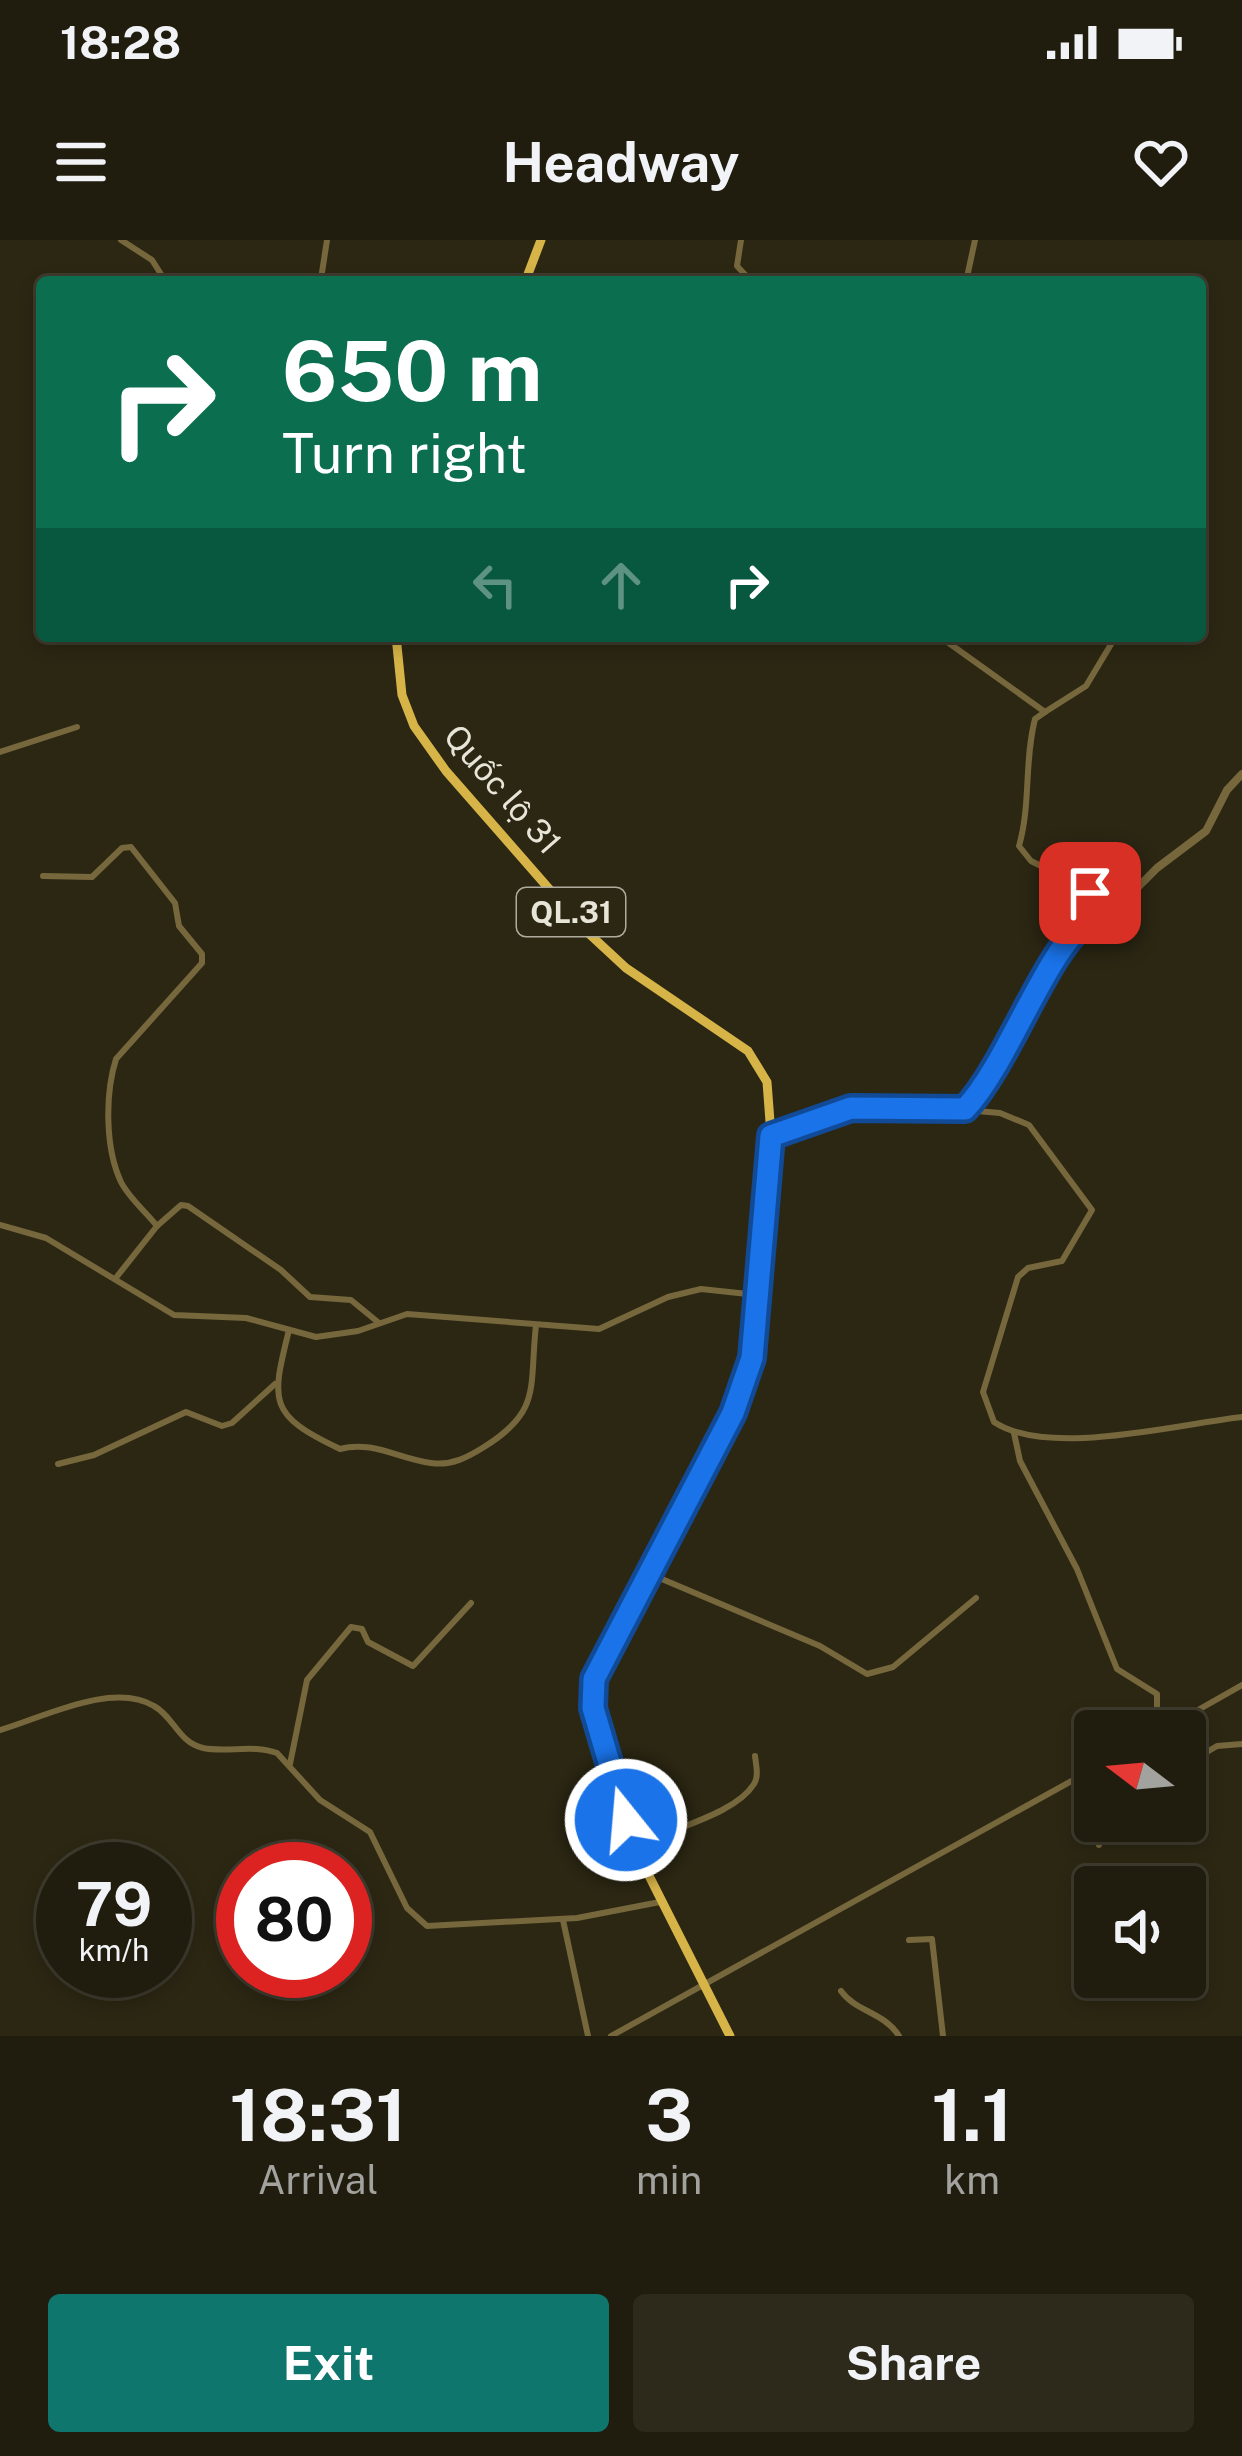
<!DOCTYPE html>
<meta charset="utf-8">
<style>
:root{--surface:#211d0e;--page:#2d2a1c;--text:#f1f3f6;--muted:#a2a29e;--line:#3e3b2e;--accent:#0f766e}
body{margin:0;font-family:"Public Sans",sans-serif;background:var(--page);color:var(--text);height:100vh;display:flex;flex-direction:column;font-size:45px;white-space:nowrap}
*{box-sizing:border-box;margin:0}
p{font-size:39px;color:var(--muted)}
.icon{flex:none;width:66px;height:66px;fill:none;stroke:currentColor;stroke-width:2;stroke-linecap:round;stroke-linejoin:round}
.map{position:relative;height:1796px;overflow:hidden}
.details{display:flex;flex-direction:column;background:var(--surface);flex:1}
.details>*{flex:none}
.top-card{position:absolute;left:36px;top:36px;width:1170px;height:366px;border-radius:12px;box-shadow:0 6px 18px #0003,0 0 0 3px var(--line);background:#0b6e4f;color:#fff;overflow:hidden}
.needle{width:78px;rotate:286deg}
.fabs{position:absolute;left:1074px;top:1470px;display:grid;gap:24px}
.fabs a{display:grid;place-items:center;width:132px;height:132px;border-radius:12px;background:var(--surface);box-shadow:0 6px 18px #0003,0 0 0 3px var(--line);font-size:60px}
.speed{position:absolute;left:36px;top:1602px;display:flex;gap:24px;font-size:60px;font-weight:700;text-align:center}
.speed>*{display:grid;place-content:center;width:156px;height:156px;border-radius:50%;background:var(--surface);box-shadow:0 6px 18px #0003,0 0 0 3px var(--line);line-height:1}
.speed small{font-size:30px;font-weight:400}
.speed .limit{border:18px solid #d22;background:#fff;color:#111}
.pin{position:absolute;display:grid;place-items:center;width:102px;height:102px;color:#fff;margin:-51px;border-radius:24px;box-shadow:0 6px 18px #0006}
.me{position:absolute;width:132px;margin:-66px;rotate:343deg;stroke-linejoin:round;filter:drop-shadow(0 0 9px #0008)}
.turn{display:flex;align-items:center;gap:42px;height:252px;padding:0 48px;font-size:54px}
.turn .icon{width:156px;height:156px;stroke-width:2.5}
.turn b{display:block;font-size:84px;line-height:102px}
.lanes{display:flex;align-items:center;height:114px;padding:0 48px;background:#0003;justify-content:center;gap:60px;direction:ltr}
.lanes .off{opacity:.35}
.eta{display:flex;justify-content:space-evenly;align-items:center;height:204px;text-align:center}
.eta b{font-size:72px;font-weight:700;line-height:84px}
.primary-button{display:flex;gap:24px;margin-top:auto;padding:24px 48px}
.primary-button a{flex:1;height:138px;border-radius:12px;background:var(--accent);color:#fff;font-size:48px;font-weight:700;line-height:138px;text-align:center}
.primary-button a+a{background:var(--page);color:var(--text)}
.status{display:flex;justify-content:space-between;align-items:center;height:84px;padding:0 60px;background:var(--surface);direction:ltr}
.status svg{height:33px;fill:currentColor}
header{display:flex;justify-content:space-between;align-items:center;height:156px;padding:0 48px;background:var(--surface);font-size:54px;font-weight:700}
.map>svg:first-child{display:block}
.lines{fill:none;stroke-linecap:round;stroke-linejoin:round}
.minor{stroke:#76673c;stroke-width:6}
.tertiary{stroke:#76673c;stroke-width:8}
.trunk{stroke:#d7b448;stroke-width:9}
.route-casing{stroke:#114b97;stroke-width:30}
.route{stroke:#1a73e8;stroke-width:21}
.labels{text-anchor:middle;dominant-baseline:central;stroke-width:9;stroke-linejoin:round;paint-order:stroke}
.shield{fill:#2c2713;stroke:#afab9d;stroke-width:3}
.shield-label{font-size:30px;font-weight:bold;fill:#e7e4d8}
.street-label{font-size:33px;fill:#e7e4d8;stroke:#2c2713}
</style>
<div class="status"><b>18:28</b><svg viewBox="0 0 49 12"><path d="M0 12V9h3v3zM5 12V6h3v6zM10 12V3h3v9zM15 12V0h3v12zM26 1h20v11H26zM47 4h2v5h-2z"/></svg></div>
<header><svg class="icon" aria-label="menu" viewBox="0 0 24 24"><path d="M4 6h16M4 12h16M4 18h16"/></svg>Headway<svg class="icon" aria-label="heart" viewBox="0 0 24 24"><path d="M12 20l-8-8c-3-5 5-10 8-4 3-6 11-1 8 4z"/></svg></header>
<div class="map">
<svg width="1242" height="1796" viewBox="0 0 1242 1796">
<rect width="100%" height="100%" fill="#2c2713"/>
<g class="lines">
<g class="minor">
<path d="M121,0L152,20L166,42"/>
<path d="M741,0L737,26L752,42"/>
<path d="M321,39L327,0"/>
<path d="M299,42H346"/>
<path d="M966,42L975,0"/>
<path d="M939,396L1045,472L1035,479C1024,522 1031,564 1019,606L1031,621L1087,649L1092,664L1087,682"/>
<path d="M1045,472L1086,446L1116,396"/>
<path d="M0,512L77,487"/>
<path d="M43,636L92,637L122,608L131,607L175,663L179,686L202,714V723L116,819C105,854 105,908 121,942C129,958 146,972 157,986L115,1039"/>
<path d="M965,870L1000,873L1029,885L1092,970L1062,1021L1028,1028L1018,1037L983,1152L994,1182C1048,1218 1178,1184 1242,1177"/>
<path d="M0,985L46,998L174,1075L246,1078L316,1097L358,1091L407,1074L599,1089L668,1057L701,1049L757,1055"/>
<path d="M157,986L181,965L188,966L281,1030L310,1057L351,1060L379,1083"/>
<path d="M289,1090C271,1162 268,1175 340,1209C372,1200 399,1219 431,1223C452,1226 468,1217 484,1207C542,1171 529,1148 536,1085"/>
<path d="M1014,1193L1020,1221L1077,1329L1117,1429L1157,1454V1491"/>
<path d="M58,1224L94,1215L186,1172L222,1186L232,1183L275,1144"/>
<path d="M650,1334L820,1406L867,1434L893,1427L976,1358"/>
<path d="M0,1490C42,1478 112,1441 154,1466C174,1477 178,1502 203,1508C227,1513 253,1504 277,1513L320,1560L370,1592L407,1668L427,1686L577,1678L660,1662"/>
<path d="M1161,1491L1242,1445"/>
<path d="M290,1524L307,1440L351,1387L362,1389L368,1402L413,1426L471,1363"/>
<path d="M1185,1525L1217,1506L1242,1504"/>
<path d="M1095,1545L1084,1553L1095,1576"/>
<path d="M1098,1581L1103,1595L1099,1605"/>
<path d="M635,1608C666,1589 734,1576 754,1544C759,1536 756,1525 755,1516"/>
<path d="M563,1680L588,1796"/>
<path d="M909,1700L932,1699L943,1796"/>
<path d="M841,1751C856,1772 884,1772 899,1796"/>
<path d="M611,1796L1095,1528"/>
</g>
<path class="tertiary" d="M771,895L851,868L965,870L991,840L1075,689L1123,662L1157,628L1206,591L1227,550L1242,534"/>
<g class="trunk">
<path d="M525,42L541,0"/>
<path d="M396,396L402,455L414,486L446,531L585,690L626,728L748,811L767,842L771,895L751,1118L733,1173L594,1439L592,1454L635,1608L730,1796"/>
</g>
</g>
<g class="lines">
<defs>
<path id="route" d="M626,1580L593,1468L594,1439L733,1173L752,1118L771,896L851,868L965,869C1008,824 1047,707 1087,682L1090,653"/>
</defs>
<use href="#route" class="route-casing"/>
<use href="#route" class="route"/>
</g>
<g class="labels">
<rect class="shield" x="517" y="648" width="108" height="48" rx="9"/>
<g class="shield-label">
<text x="571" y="672">QL.31</text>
</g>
<g class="street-label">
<text transform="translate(503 549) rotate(49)">Quốc lộ 31</text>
</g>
</g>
</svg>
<div class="fabs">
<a><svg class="needle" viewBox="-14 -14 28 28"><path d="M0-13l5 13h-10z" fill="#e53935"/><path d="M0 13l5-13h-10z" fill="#a2a29e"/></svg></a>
<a><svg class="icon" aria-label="sound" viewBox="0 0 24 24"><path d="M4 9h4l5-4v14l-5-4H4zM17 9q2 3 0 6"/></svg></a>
</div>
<div class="speed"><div>79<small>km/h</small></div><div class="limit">80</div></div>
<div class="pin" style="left:1090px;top:653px;background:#d93025"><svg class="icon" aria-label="arrive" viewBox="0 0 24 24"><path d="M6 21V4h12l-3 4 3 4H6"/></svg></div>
<svg class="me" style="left:626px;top:1580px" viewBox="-20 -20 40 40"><circle r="17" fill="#1a73e8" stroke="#fff" stroke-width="3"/><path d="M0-11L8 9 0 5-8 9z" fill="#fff"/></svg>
<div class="top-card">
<div class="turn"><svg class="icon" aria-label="right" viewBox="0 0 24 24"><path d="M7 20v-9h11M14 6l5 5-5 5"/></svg><div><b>650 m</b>Turn right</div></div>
<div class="lanes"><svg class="icon off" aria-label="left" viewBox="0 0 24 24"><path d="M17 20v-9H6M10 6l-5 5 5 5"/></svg><svg class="icon off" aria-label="ahead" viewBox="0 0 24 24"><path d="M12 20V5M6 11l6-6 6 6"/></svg><svg class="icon" aria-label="right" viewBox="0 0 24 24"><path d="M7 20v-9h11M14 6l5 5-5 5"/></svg></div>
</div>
</div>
<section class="details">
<div class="eta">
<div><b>18:31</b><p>Arrival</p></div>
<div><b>3</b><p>min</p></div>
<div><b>1.1</b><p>km</p></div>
</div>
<div class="primary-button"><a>Exit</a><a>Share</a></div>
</section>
